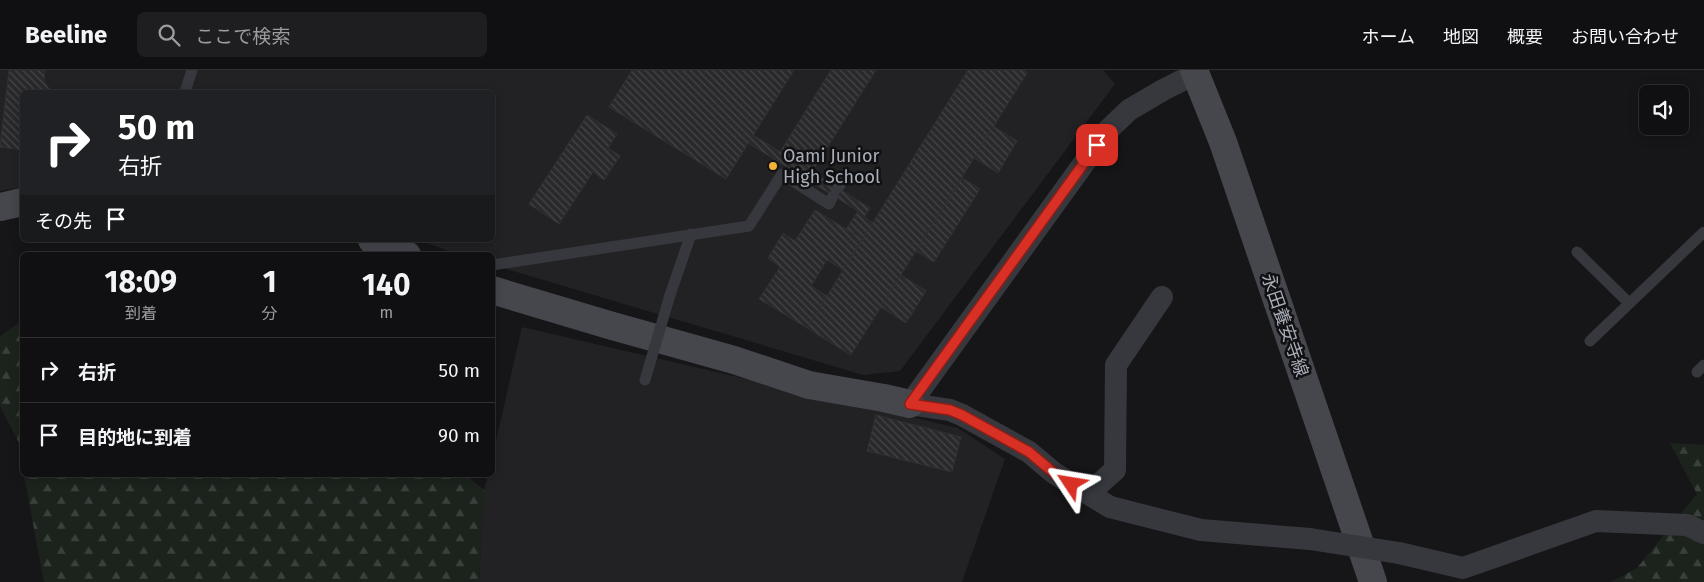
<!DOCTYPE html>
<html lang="ja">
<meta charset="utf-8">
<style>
:root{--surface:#101012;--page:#1e1e20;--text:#f1f3f6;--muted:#9c9d9f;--line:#303032}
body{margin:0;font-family:"Fira Sans","Noto Sans JP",sans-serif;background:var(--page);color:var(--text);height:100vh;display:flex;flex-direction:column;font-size:19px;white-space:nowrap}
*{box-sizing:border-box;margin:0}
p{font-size:16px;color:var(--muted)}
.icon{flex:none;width:28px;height:28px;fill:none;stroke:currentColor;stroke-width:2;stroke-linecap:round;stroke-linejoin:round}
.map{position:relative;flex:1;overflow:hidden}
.side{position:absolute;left:20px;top:182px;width:475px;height:225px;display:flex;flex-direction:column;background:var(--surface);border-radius:8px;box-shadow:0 2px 12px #0003,0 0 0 1px var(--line)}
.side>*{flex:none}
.hud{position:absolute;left:20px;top:20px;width:475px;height:152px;border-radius:8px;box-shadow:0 2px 12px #0003,0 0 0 1px var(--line);background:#202124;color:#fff;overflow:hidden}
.controls{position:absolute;left:1639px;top:15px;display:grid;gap:10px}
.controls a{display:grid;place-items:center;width:50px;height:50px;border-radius:8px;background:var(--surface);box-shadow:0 2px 12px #0003,0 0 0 1px var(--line);font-size:25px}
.pin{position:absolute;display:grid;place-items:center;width:42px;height:42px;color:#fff;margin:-21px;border-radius:10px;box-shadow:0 2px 8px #0006}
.me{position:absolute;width:55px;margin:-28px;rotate:303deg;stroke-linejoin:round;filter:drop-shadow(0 0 4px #0008)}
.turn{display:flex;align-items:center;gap:18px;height:105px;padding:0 15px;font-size:22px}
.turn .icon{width:65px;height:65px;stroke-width:2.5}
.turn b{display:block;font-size:35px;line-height:42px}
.then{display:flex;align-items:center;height:48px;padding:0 15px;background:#0003;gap:10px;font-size:19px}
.eta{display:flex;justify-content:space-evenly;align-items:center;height:85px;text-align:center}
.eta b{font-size:30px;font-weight:700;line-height:35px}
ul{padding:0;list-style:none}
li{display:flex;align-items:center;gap:15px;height:65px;padding:0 15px;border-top:1px solid var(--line)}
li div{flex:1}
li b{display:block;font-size:19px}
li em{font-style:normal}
header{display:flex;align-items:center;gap:30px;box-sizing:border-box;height:70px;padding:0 25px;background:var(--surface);border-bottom:1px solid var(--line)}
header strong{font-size:24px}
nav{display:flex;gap:28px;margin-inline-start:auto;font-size:18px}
.search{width:350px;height:45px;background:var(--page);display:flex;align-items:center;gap:12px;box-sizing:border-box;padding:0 18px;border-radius:8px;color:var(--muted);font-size:19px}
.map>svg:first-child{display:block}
.built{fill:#222225}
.forest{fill:url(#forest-firs)}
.building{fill:url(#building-back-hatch);stroke:#303034}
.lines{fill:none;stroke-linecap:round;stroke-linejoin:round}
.lane{stroke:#37383d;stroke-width:11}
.street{stroke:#37383d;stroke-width:22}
.secondary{stroke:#45474d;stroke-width:28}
.lane-bridge{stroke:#37383d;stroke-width:11}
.street-bridge{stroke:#37383d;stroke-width:22}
.route-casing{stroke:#8d1f18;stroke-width:12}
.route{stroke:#d93025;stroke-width:9}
.poi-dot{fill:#f2b134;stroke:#111113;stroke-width:2}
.labels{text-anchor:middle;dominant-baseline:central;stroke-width:5;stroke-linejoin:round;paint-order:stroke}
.poi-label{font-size:18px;fill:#a8adb8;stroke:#111113;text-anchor:start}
.street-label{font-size:18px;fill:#a8adb8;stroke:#111113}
</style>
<header>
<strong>Beeline</strong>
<div class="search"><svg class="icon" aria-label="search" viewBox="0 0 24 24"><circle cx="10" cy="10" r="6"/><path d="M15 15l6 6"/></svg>ここで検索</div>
<nav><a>ホーム</a><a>地図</a><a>概要</a><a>お問い合わせ</a></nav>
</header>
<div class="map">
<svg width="1704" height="512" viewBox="0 0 1704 512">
<defs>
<pattern id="forest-firs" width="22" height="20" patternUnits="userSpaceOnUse" patternTransform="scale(1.25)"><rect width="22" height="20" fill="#1c231d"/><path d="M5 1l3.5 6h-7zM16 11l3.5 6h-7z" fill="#3a403c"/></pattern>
<pattern id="building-back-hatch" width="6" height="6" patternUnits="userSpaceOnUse" patternTransform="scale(1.25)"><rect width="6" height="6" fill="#29292c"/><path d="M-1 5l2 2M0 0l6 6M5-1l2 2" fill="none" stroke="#454548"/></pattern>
</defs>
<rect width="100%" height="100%" fill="#161618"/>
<g class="built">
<path d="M0,0H1103L1115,14L900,301L863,305L493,195L492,185H459L419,170H492V22H22V117L0,121Z"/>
<path d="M522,257L958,358L1005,389L962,512H479L484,420L488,405H492L493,384Z"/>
</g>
<g class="forest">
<path d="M22,251V396L18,371L0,336V266Z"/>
<path d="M1670,373L1704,375V512H1611L1637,498L1697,424Z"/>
<path d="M24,405H466L484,420L479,512H44Z"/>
</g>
<g class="building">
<path d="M9,0H45L44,12L52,22H22V80L0,77Z"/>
<path d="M632,0H794L726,109L609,37Z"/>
<path d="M831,0H876L812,102L780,82Z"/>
<path d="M968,0H1023L1027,3L851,285L807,258Z"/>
<path d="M587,45L617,64L608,78L620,86L604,110L593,102L559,154L529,134Z"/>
<path d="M993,56L1017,71L998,103L974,88Z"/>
<path d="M753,65L870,138L864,147L873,153L862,169L846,159L858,141L748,73Z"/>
<path d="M962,108L980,119L934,192L916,181Z"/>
<path d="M815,140L862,169L843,200L827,190L811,216L827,226L807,258L759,229L780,197L768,188L783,163L795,171Z"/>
<path d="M901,205L926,221L906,253L881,237Z"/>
<path d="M876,345L961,367L952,402L867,381Z"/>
</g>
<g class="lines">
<g class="lane">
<path d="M185,22L192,0"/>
<path d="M838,118L844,109"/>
<path d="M1577,182L1629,233"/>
<path d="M492,195L749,156L782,104L829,134L833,126"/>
<path d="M670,225L691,164"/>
<path d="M1590,271L1704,162"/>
<path d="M1697,302L1704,295"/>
</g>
<g class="street">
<path d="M1195,4L1163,20L1129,40L1108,60L910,334L950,340L962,345L1029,382L1054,403L1110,437L1201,460L1310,469"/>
<path d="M1088,424L1115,400L1116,295L1162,227"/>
<path d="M1399,483L1463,498L1596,451L1687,455L1704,463"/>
</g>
<g class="secondary">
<path d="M1194,0L1223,72L1373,512"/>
<path d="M0,137L22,132"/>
<path d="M372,170L407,185"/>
<path d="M492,220L609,255L734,290L809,315L884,328L910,334"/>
</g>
<path class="lane-bridge" d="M645,310L670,225"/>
<path class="street-bridge" d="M1310,469L1399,483"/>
</g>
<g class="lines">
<defs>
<path id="route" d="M1071,414L1054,403L1029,382L962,345L950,340L910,334L1097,75"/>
</defs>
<use href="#route" class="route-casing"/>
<use href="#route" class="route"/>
</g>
<circle class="poi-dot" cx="773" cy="96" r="5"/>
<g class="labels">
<g class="poi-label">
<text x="783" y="86">Oami Junior<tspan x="783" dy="21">High School</tspan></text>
</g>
<g class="street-label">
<text transform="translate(1285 255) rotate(71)">永田養安寺線</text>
</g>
</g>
</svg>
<div class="controls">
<a><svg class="icon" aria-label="sound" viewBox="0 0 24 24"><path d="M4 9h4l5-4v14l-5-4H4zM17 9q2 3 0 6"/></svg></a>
</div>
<div class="pin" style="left:1097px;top:75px;background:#d93025"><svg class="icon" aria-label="arrive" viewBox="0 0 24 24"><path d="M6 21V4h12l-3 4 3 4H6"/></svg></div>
<svg class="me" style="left:1071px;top:414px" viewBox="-20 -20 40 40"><path d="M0-17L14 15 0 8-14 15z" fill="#d93025" stroke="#fff" stroke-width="4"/></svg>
<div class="hud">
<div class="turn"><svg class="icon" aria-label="right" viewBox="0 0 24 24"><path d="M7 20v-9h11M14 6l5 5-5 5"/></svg><div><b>50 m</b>右折</div></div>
<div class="then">その先<svg class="icon" aria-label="arrive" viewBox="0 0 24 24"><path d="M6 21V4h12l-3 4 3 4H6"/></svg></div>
</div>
<section class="side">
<div class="eta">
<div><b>18:09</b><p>到着</p></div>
<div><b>1</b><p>分</p></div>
<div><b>140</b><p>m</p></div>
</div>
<ul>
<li><svg class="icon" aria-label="right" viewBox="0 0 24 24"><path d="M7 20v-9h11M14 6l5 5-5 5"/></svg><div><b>右折</b></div><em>50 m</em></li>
<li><svg class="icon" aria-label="arrive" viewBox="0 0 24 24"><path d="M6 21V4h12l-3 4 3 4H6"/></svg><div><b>目的地に到着</b></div><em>90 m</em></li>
</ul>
</section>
</div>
